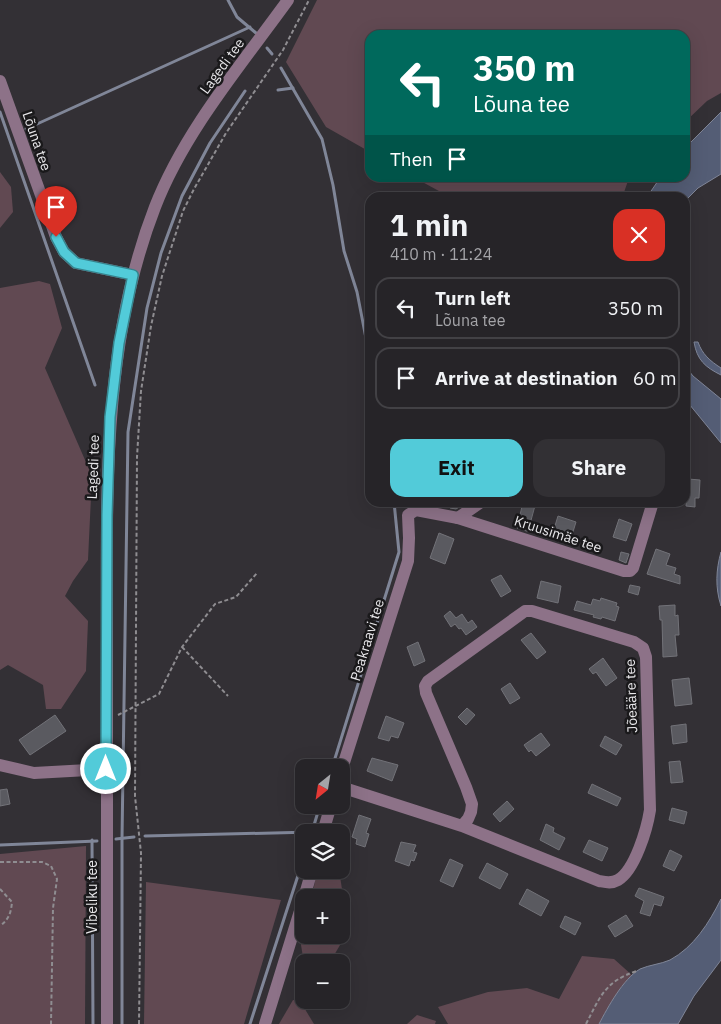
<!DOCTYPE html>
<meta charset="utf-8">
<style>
:root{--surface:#262428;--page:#323034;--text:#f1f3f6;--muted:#a4a4a8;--line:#424145;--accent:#52cbd9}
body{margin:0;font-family:"IBM Plex Sans",sans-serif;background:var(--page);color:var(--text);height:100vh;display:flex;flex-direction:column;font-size:19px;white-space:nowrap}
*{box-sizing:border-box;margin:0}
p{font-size:16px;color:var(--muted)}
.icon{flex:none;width:28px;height:28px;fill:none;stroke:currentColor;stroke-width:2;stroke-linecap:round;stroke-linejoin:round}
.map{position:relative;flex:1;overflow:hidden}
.side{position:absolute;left:365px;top:192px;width:325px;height:315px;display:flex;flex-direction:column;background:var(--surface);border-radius:15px;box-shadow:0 5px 20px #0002,0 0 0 1px var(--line)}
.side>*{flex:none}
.hud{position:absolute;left:365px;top:30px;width:325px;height:152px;border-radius:15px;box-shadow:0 5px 20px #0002,0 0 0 1px var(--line);background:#00695c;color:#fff;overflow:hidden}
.needle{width:32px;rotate:210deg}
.tools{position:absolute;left:295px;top:759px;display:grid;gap:10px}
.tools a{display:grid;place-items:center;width:55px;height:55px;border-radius:10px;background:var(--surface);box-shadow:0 5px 20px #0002,0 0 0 1px var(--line);font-size:25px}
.pin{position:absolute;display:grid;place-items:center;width:42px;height:42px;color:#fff;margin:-51px -21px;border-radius:50% 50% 50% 0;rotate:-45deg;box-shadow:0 0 5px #0007}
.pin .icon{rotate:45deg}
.me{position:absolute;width:55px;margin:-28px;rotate:0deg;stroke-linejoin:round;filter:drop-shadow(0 0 4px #0008)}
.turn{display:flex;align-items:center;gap:18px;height:105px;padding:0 25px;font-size:22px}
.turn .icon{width:65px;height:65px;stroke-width:2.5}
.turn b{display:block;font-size:35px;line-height:42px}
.then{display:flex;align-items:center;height:48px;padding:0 25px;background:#0003;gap:10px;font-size:19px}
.round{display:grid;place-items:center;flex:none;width:52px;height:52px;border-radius:15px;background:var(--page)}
.overview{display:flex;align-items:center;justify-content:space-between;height:85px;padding:0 25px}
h1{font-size:30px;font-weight:700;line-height:38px}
.action{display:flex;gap:10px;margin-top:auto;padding:10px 25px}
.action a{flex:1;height:58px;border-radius:15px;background:var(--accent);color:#111;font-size:20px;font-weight:700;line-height:58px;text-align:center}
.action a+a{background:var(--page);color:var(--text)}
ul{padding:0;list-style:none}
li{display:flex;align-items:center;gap:15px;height:62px;margin:0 10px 8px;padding:0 15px;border:2px solid var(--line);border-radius:15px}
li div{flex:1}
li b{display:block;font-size:19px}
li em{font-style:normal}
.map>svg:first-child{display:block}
.green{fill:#614952}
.water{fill:#545d75;stroke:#808698}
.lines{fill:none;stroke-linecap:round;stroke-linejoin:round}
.stream{stroke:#808698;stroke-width:3}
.building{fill:#5a5a60;stroke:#727278}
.path{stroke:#8f8d91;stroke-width:2;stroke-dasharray:4 2.5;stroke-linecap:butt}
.minor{stroke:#8d7288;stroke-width:12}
.route-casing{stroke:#35848d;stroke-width:12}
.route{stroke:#52cbd9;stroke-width:9}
.labels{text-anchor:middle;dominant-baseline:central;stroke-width:5;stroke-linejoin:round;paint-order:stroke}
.street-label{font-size:14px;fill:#e8e7ea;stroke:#1a191b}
</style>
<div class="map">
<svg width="721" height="1024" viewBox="0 0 721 1024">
<rect width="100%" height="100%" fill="#333035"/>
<g class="green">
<path d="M317,0H721V93L707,101L685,122V35H370V152L326,127L286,62Z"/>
<path d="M0,172L11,187L13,212L0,228Z"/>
<path d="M415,178H629L622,198L450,197Z"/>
<path d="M39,281L50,284L62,328L45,368L92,476L88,560L73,581L65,596L88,621L86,671L61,709H46L43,685L8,665L0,670V288Z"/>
<path d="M86,846L85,1024H0V854Z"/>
<path d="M317,870H339L342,889L338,897L312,898Z"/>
<path d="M146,882L281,900L244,1024H144Z"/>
<path d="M304,934L339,935L343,940L330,962L304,963L301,945Z"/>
<path d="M582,956L614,959L633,976L622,986L599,1024H448L438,1007L488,992L527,988L559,999Z"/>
<path d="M293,1000L300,1001L314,1024H279Z"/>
<path d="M417,1015L436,1021L435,1024H407Z"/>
</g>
<g class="water">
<path d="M721,112V174L698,188L685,201V198L647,197L660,178H685V148Z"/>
<path d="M694,342H698C702,354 710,361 721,368V375C705,367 697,360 694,342Z"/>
<path d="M685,366L693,376L721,399V443L685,399Z"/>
<path d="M721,552V606C715,587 716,570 721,552Z"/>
<path d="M721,899V960L694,996L678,1024H599C608,1007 623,979 640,969C649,965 661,964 670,960C694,947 709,923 721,899Z"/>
</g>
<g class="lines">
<g class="stream">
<path d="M228,0L237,17L256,33"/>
<path d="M267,48L272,54"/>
<path d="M281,68L322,139L333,185L344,251L357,292L370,359"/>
<path d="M278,90L293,88"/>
<path d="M0,112L95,385"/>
<path d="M26,129L250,27"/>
<path d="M332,768L399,552L394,502"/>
<path d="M312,832L320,805"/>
<path d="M145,836L312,832"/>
<path d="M116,839L134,837"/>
<path d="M92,840L93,1024"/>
<path d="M0,845L97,841"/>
<path d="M122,1024V839L128,432L147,308L161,253L182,196L210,143L245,91"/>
<path d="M250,1024L304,857"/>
</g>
</g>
<g class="building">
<path d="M688,479L700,480L699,498H695V507L686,506Z"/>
<path d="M446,502H458L461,506L456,509L450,508Z"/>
<path d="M523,502H536L530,524L535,525L533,533L517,528Z"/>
<path d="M558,516L576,522L572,535L554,529Z"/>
<path d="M619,519L632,524L626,541L613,537Z"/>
<path d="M439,533L454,539L445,564L430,558Z"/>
<path d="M656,549L670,554L666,565L676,568L674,574L680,576V584L647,574Z"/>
<path d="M621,552L629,554L626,563L619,560Z"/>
<path d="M501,575L511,591L501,597L491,580Z"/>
<path d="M541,581L561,586L558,603L537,598Z"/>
<path d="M630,585L640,587L638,595L628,592Z"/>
<path d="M601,598L617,603L616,606L619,607L615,621L602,617L601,619L593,617L594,615L574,610L577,601L591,605L593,599L600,601Z"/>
<path d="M675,605V616L678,615L679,635H675L677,656L663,657L662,620H660L659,606Z"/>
<path d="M450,611L456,618L462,614L468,623L472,620L477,627L466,635L461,628L459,629L455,624L451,627L444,616Z"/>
<path d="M531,633L546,652L537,659L521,640Z"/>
<path d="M418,642L425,661L414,666L407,647Z"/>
<path d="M603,658L617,678L606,686L596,672L593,674L589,669Z"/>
<path d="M689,678L692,704L675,706L672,680Z"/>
<path d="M510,683L520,698L510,704L501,689Z"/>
<path d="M467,708L475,715L466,725L458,717Z"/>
<path d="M55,715L66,731L30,755L19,740Z"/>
<path d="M386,716L404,723L398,738L391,736L389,741L378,738Z"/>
<path d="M686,724L687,742L673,744L671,726Z"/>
<path d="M541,733L550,745L536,756L531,750L529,752L524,745Z"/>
<path d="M605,736L622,745L616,755L600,746Z"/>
<path d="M372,758L398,765L392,781L367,771Z"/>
<path d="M680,761L683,782L671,783L669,762Z"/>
<path d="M592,784L621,798L617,806L588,793Z"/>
<path d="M7,789L10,804L0,806V790Z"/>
<path d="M507,801L514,809L500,822L493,814Z"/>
<path d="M672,808L687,812L684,824L669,820Z"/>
<path d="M359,815L371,819L366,833L369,834L365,847L356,844L357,839L352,837Z"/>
<path d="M546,824L554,828L553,832L565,838L559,850L540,840Z"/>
<path d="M589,840L608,848L602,861L583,852Z"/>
<path d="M401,842L416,845L413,852L417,853L414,861L411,860L409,866L395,861Z"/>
<path d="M670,850L682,856L674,871L663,866Z"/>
<path d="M450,859L463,865L453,887L440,881Z"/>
<path d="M487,863L508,874L500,889L479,878Z"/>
<path d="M639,888L664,897L661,906L654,904L650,916L640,913L644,901L635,896Z"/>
<path d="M527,889L549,901L541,916L519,904Z"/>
<path d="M626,915L633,926L615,937L608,926Z"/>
<path d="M565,916L581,923L575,935L560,927Z"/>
</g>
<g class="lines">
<g class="path">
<path d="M182,647L228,696"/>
<path d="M118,715L159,694L182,647L215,604L236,597L257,573"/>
<path d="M0,862H42L51,866L57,879L53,908L51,1024"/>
<path d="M0,889L12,902C11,913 9,919 0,926"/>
<path d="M139,1024L141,853L135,796L137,457L141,391L151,326L162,276L175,236L183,211L194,189L226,133L283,50L309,0"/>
<path d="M586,1024C600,997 605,981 637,971"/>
</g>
<g class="minor">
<path d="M0,81L56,237L64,252L76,263L133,275"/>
<path d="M458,518L481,502"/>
<path d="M0,765L34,773L106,769"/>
<path d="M341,772L408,561L409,538L408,515L416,510L458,518L624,571H630L633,568L653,502"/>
<path d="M341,787L462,826L599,881C605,882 611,884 618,880C635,870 647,829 650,810L646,657L643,648L634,642L532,611H525L428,681L425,686L426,693L466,787L472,804L471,812L468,819L462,826"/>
<path d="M323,832L331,805"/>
<path d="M304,898L312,870"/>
<path d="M107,1024C107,897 107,770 107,642C107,496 101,346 155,207C184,132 241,65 288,0"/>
<path d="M265,1024L304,898"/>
</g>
</g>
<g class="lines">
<defs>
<path id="route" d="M56,237L64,252L76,263L133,275L119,343L110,417L107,515L106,769"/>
</defs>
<use href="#route" class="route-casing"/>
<use href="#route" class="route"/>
</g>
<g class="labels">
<g class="street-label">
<text transform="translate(222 66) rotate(-54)">Lagedi tee</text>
<text transform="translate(37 141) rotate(71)">Lõuna tee</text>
<text transform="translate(93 467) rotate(-88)">Lagedi tee</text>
<text transform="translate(558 534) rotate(18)">Kruusimäe tee</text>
<text transform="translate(367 640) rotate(-73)">Peakraavi tee</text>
<text transform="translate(631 696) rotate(-92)">Jõeääre tee</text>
<text transform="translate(92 897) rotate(-90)">Vibeliku tee</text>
</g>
</g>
</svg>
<div class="tools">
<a><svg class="needle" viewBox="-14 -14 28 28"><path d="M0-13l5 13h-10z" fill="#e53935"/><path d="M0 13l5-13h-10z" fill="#a4a4a8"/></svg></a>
<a><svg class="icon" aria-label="layers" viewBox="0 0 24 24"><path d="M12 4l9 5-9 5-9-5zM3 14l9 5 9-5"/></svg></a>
<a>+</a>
<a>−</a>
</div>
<div class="pin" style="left:56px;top:237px;background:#d93025"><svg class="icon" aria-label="arrive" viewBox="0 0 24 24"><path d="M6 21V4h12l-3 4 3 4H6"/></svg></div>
<svg class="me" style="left:106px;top:769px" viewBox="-20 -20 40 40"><circle r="17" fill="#52cbd9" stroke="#fff" stroke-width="3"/><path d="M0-11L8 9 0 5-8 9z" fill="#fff"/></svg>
<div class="hud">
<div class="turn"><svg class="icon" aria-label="left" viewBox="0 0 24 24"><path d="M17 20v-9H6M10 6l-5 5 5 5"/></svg><div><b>350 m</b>Lõuna tee</div></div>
<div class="then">Then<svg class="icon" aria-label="arrive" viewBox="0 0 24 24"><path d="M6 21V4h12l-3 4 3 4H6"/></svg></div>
</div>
<section class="side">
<div class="overview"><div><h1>1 min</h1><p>410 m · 11:24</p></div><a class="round" style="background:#d93025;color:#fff"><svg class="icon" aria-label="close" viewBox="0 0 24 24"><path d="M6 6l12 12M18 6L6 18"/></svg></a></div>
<ul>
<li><svg class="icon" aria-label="left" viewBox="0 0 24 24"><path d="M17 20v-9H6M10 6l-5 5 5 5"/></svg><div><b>Turn left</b><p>Lõuna tee</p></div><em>350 m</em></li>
<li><svg class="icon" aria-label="arrive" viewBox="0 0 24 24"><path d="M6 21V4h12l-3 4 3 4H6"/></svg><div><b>Arrive at destination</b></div><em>60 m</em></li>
</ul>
<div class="action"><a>Exit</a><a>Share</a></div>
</section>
</div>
